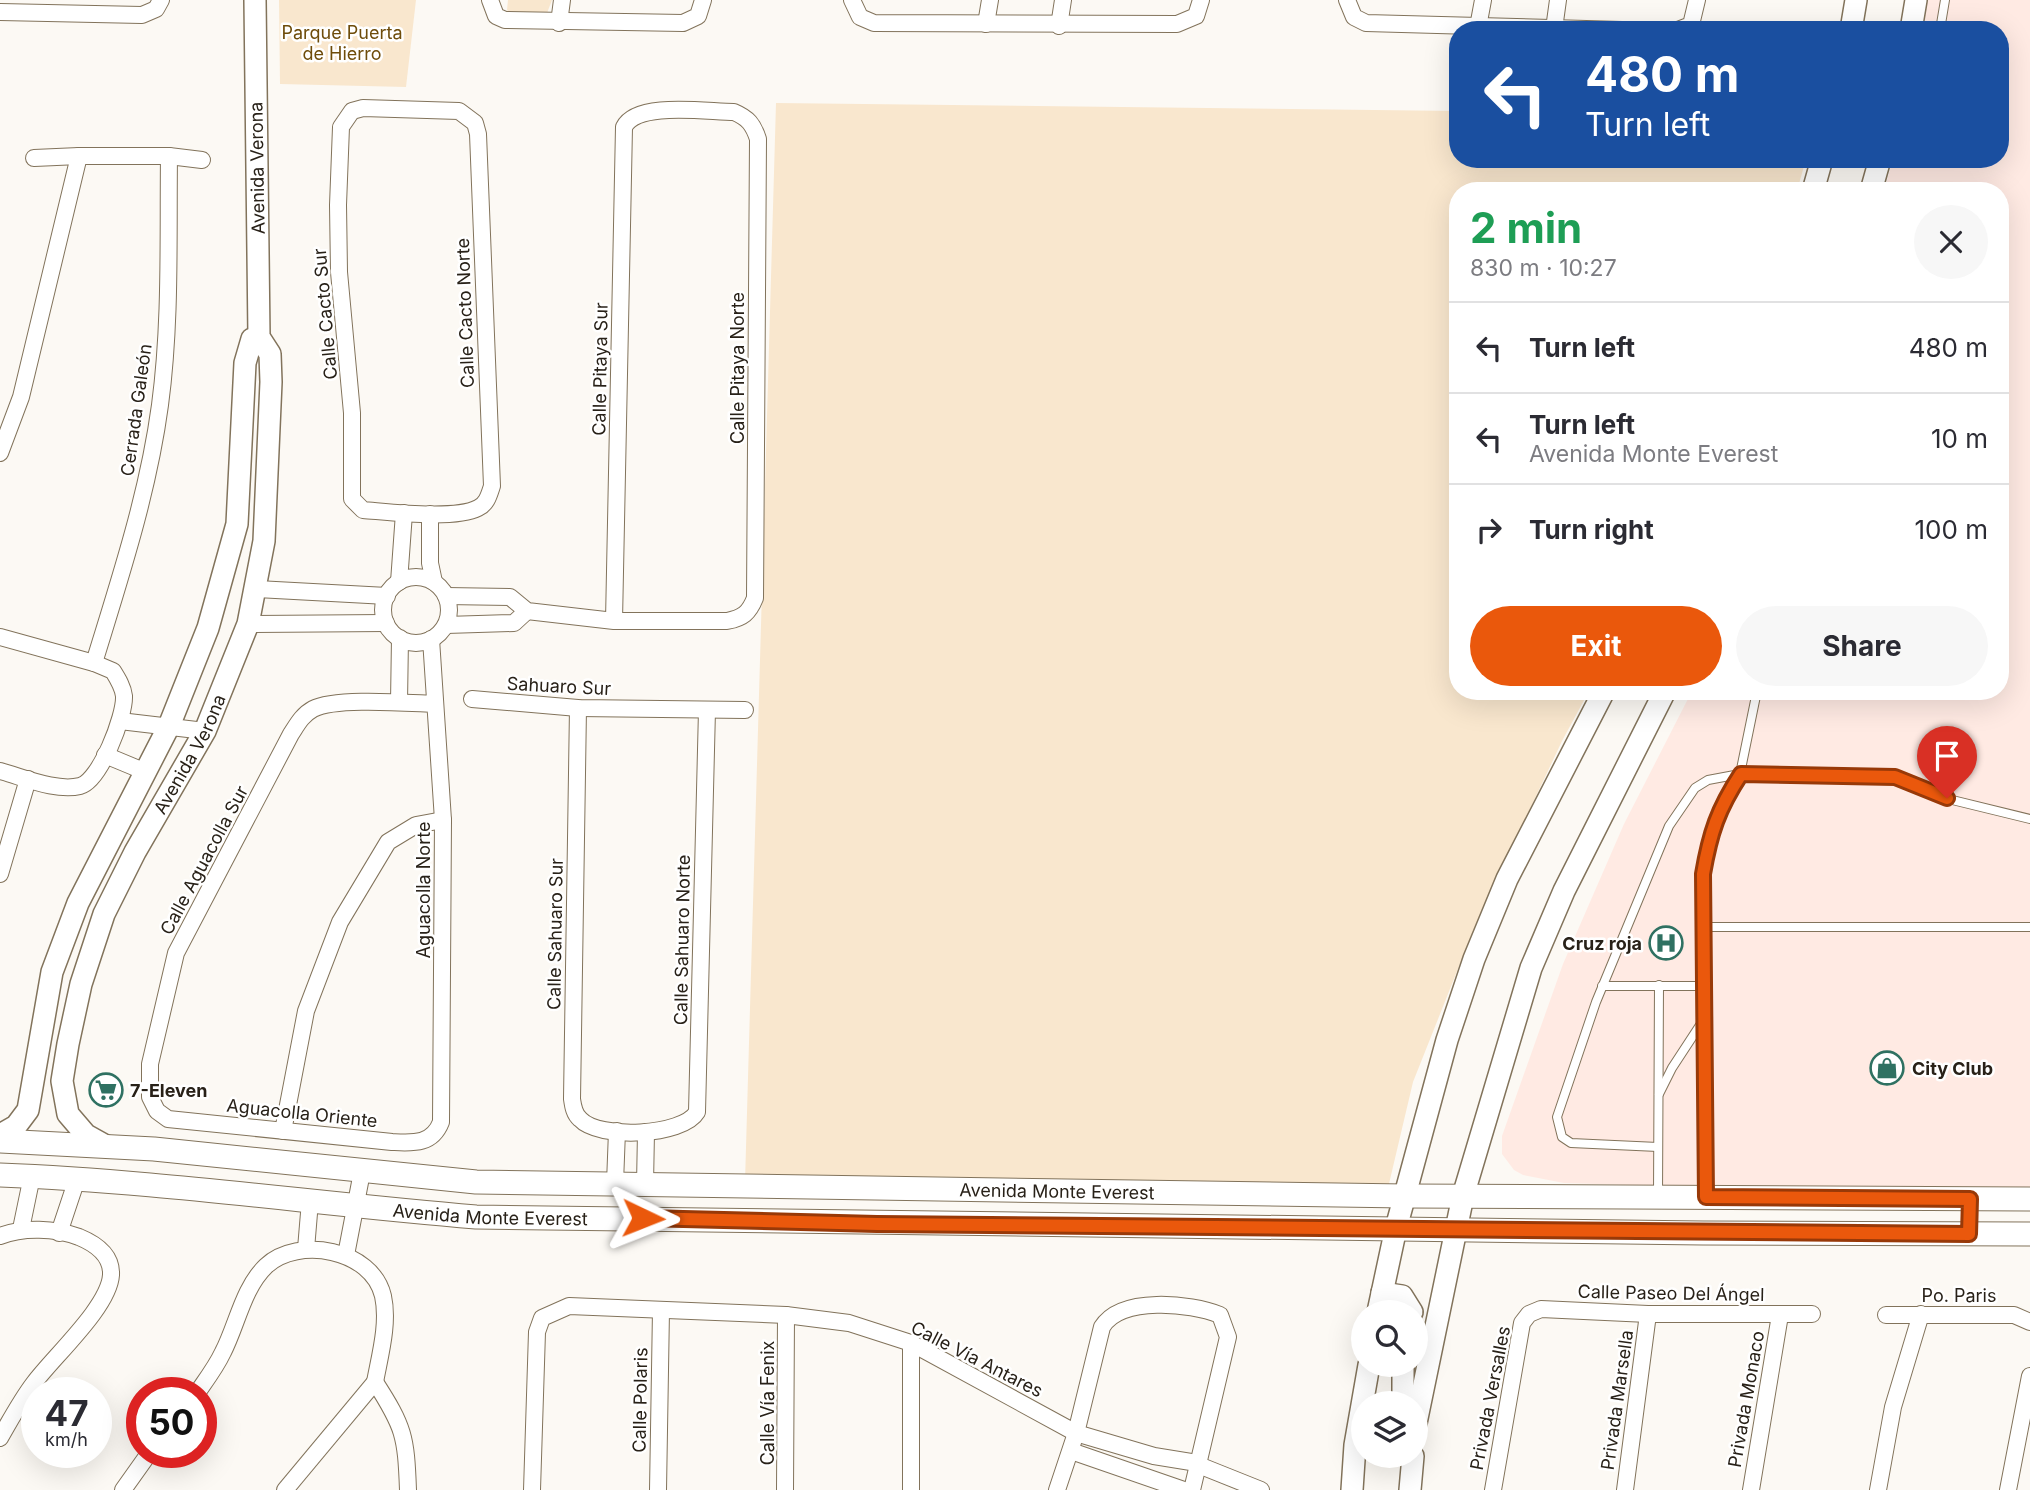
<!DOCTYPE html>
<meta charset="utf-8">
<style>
:root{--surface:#fff;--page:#f7f7f7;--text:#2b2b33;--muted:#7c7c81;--line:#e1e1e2;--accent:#ea580c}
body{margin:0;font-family:Inter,sans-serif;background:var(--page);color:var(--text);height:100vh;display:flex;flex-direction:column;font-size:26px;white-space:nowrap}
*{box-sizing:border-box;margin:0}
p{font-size:23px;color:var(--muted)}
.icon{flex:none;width:38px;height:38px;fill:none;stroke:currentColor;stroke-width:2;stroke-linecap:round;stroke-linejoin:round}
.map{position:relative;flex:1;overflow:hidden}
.details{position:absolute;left:1449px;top:182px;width:560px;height:518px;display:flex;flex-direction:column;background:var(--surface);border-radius:28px;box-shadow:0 7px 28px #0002}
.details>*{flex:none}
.guide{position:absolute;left:1449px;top:21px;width:560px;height:147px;border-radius:28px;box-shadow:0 7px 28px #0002;background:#1a4fa0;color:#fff;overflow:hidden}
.buttons{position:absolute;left:1351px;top:1300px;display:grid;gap:14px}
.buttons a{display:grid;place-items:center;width:77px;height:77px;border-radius:50%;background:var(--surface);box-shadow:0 7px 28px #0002;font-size:35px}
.speed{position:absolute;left:21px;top:1377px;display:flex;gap:14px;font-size:35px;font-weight:700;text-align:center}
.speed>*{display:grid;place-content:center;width:91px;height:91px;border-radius:50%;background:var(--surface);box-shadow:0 7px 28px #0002;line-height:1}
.speed small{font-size:18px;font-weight:400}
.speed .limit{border:10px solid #d22;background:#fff;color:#111}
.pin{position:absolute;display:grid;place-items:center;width:60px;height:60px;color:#fff;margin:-72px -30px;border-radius:50% 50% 50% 0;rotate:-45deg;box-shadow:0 0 7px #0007}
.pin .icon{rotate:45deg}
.me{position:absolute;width:77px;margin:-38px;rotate:92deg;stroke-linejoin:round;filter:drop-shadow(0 0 5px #0008)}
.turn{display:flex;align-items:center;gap:24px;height:147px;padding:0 21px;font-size:32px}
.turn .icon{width:91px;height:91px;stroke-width:2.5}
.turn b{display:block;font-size:49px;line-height:60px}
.round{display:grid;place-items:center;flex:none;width:74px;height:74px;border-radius:37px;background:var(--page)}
.headline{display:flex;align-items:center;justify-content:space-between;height:119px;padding:0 21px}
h1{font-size:42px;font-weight:700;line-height:52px;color:#1e9e55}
.primary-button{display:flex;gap:14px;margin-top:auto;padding:14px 21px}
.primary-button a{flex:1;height:80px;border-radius:42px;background:var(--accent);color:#fff;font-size:28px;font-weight:700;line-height:80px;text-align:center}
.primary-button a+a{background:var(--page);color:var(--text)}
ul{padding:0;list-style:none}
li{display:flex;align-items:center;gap:21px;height:91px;padding:0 21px;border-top:2px solid var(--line)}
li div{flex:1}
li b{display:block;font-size:26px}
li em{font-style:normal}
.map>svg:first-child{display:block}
.commercial{fill:#ffeae3}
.green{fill:#f9e7ce}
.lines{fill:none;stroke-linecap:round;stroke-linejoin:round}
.service-casing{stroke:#82735b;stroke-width:10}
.minor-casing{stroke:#82735b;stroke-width:18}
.tertiary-casing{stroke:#82735b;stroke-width:24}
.secondary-casing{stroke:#82735b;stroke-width:25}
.service{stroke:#fff;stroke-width:8}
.minor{stroke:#fff;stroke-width:16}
.tertiary{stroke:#fff;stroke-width:21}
.secondary{stroke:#fff;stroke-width:23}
.route-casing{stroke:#983908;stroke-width:18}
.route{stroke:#ea580c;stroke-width:12}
.labels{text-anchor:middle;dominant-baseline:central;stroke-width:5;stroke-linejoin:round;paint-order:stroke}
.park-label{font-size:18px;fill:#6e4c0a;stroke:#fff}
.street-label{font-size:18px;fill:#282118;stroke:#fff}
.poi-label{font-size:18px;font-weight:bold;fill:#282118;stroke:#fff;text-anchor:start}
</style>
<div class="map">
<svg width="2030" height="1490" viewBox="0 0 2030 1490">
<rect width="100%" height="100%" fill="#fcf9f4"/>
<path class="commercial" d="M1925,0H2030V1187L1631,1185L1564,1183L1523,1175L1514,1170L1502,1154V1136L1563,964L1624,824L1692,691H2000V191H1884L1893,159H2000V30H1920Z"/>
<g class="green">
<path d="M279,0H416L406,87L280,84Z"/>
<path d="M508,0H552L544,21H517L507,10Z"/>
<path d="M776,103L1458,111V159H1806L1797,191H1458V691H1589L1562,741L1475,926L1413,1082L1388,1188L745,1182Z"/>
</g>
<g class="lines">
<defs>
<g id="service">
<path d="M1940,30L1945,0"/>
<path d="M1757,691L1740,774L1895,777L1915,782L1940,797L2030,819"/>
<path d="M1704,927H2030"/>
<path d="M1602,986H1705"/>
<path d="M1659,1094L1672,1068L1706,1016"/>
<path d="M1658,1147L1571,1143L1562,1137L1557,1117L1596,1002L1669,826L1695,788L1708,780L1740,774"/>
<path d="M1706,1194L1703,874L1711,826L1740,774"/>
<path d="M1658,1196L1659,985"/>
</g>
<g id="minor">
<path d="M490,0L496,16L505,20L683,23L698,16L703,0"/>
<path d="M852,0L860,17L874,23L1177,24L1196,16L1201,0"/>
<path d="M1347,0L1354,17L1366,23L1622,30"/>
<path d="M0,12L142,15L156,9L161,0"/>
<path d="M559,23L562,0"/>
<path d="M986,24L990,0"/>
<path d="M1059,26L1063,0"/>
<path d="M1478,27L1483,0"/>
<path d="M1554,29L1558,0"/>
<path d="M1678,30L1691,25L1697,0"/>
<path d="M363,108L459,111L475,123L478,134L492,486C489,495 487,504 478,508C455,520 390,512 363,510L352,499V413L339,272L338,205L341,127L352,111Z"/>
<path d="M169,156L202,160"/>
<path d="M34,158L79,156"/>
<path d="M0,453L21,397L79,156H169C168,239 171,323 160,405C148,494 120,578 94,663"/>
<path d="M430,514V563L434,582"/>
<circle cx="416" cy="610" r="33"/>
<path d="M399,582L404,513"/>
<path d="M257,589L387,596"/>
<path d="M446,596L510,597L527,611L614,621H727C743,618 749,613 755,598L758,139C753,124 748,118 734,112C707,112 637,101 624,127L614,621"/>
<path d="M248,624L386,623"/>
<path d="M446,625L514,623L527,611"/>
<path d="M0,637L94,663L113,671C118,679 123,687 124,696C125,716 100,781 80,786C56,792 23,777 0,771"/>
<path d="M431,639L443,820L441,1122C432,1145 413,1143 392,1142L168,1119L157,1111L150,1097V1064L176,953L291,734C297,725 302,715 313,709C335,697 408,703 435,704"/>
<path d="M472,699L578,708L745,710"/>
<path d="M399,702L400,638"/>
<path d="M578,708L572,1099C573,1106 574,1114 580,1119C599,1140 683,1136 697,1112L707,710"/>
<path d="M120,721L205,731"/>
<path d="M105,755L146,772"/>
<path d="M0,874L28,779"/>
<path d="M283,1131L306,1011L340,922L388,842L416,825L443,820"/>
<path d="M615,1183L617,1131"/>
<path d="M645,1184L646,1132"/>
<path d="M21,1229L32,1176"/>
<path d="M59,1233L77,1179"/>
<path d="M0,1236C23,1227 55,1228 79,1237C96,1244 112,1255 111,1275C109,1307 54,1356 34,1383C21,1400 11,1419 0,1438"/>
<path d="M306,1249L310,1201"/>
<path d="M346,1255L362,1172"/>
<path d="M1886,1315H2014L2030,1322"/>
<path d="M375,1382C404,1427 406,1436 408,1490"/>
<path d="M197,1393C206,1380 216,1367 223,1352C237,1325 243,1288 266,1266C298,1236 372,1249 383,1296C389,1323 380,1355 375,1382"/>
<path d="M1071,1451L1184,1490"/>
<path d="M123,1490L150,1452"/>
<path d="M285,1490L375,1382"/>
<path d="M532,1490L537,1332L542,1318L569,1306L786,1315L849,1323L911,1343L1076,1433L1154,1456L1191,1462L1261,1490"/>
<path d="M658,1490L661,1310"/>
<path d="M785,1490L786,1315"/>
<path d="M911,1490V1343"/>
<path d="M1057,1490L1076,1433L1102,1327C1121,1296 1190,1303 1220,1315L1228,1337L1192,1490"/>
<path d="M1493,1490L1522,1323L1529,1314L1541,1309L1648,1314H1812"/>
<path d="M1625,1490L1648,1314"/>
<path d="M1751,1490L1780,1315"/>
<path d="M1878,1490L1893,1407L1921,1314"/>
<path d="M2008,1490L2030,1376"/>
</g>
<g id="tertiary">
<path d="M1851,30L1856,0"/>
<path d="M1911,30L1916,0"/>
<path d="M1813,191L1822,159"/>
<path d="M1871,191L1880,159"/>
<path d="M0,1135L16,1126L28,1110L52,972L78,903L169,726L208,628L237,524L245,363L252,339L259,337"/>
<path id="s1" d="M104,1145L86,1135L68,1114L62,1081L68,1044L81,984L104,914L135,852L205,731L248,624L264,541L271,382L270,354L259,337L255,0"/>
<path d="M1382,1293L1402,1296L1412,1312"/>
<path d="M1378,1312L1396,1228L1447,1040L1474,959L1507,879L1604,691"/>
<path d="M1403,1404V1365"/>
<path d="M1416,1423L1463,1196L1531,968L1564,891L1665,691"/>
<path d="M1352,1490L1355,1445L1369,1365"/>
<path d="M1410,1490L1413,1456"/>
</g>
<g id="secondary">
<path id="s2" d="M0,1141L154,1149L476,1182L1405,1196L2030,1199"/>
<path id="s3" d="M0,1175C159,1181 317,1204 476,1217L1703,1233L2030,1234"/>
</g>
</defs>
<use href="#service" class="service-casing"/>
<use href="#minor" class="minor-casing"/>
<use href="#tertiary" class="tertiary-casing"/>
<use href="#secondary" class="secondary-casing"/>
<use href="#service" class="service"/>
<use href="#minor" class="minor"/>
<use href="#tertiary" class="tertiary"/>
<use href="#secondary" class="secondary"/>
</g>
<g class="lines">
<defs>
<path id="route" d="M643,1218L877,1224L1969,1234L1970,1199L1706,1197L1703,874C1710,833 1718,809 1741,774L1895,777L1947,798"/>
</defs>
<use href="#route" class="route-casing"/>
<use href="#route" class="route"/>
</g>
<defs>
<symbol id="hospital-ring" viewBox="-11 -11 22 22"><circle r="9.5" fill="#fff" stroke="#2f7162" stroke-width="1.5"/><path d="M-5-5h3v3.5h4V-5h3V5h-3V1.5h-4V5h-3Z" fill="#2f7162"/></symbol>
<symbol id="shop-ring" viewBox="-11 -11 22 22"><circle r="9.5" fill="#fff" stroke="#2f7162" stroke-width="1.5"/><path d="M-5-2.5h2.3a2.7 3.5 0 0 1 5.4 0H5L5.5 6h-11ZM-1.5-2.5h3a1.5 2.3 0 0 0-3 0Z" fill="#2f7162"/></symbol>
<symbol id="supermarket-ring" viewBox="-11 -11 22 22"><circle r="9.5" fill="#fff" stroke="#2f7162" stroke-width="1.5"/><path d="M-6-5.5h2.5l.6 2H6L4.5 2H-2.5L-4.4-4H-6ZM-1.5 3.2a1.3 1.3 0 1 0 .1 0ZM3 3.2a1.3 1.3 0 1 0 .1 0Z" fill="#2f7162"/></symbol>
</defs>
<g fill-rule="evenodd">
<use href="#hospital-ring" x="1647" y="924" width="38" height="38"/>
<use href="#shop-ring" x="1868" y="1049" width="38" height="38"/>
<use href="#supermarket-ring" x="87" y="1071" width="38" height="38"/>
</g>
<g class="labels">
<g class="park-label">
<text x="342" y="32">Parque Puerta<tspan x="342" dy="21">de Hierro</tspan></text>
</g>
<g class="street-label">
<text transform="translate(257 168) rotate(-91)">Avenida Verona</text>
<text transform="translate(465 313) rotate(-92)">Calle Cacto Norte</text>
<text transform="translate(325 314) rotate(-95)">Calle Cacto Sur</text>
<text transform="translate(737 368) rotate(-90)">Calle Pitaya Norte</text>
<text transform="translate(600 369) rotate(-89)">Calle Pitaya Sur</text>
<text transform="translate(136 410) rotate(-82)">Cerrada Galeón</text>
<text transform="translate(559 686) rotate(3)">Sahuaro Sur</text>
<text stroke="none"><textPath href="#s1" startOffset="436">Avenida Verona</textPath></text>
<text transform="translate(204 860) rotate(-62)">Calle Aguacolla Sur</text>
<text transform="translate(423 890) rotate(-90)">Aguacolla Norte</text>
<text transform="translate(555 934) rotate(-89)">Calle Sahuaro Sur</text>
<text transform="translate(682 940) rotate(-89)">Calle Sahuaro Norte</text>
<text transform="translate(302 1113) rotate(6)">Aguacolla Oriente</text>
<text stroke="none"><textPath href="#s2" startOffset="1059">Avenida Monte Everest</textPath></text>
<text stroke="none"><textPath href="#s3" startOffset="492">Avenida Monte Everest</textPath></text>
<text transform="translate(1671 1293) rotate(1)">Calle Paseo Del Ángel</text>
<text x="1959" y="1295">Po. Paris</text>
<text transform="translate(977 1359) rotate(27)">Calle Vía Antares</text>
<text transform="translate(1490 1398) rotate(-79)">Privada Versalles</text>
<text transform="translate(1746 1399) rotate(-80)">Privada Monaco</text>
<text transform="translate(640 1400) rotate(-89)">Calle Polaris</text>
<text transform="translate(1617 1400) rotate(-82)">Privada Marsella</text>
<text transform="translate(767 1403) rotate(-90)">Calle Vía Fenix</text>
</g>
<g class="poi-label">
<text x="1642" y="943" text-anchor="end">Cruz roja</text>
<text x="1912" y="1068">City Club</text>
<text x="130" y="1090">7-Eleven</text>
</g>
</g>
</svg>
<div class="buttons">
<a><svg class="icon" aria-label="search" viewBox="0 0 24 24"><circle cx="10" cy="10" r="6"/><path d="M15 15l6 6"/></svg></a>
<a><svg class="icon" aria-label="layers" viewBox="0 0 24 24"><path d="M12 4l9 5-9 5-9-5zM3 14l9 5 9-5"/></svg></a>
</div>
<div class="speed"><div>47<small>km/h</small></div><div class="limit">50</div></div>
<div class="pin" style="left:1947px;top:798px;background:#d93025"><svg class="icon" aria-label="arrive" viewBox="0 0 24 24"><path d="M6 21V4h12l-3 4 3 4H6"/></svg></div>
<svg class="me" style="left:643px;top:1218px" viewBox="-20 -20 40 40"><path d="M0-17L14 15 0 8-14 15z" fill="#ea580c" stroke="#fff" stroke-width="4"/></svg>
<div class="guide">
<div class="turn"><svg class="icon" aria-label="left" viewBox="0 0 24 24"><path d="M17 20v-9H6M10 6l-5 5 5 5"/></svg><div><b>480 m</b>Turn left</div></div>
</div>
<section class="details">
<div class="headline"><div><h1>2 min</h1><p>830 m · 10:27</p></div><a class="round"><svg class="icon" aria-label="close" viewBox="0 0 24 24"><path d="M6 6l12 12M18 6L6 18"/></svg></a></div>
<ul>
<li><svg class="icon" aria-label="left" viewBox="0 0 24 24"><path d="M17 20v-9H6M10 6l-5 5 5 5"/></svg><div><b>Turn left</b></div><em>480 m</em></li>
<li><svg class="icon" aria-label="left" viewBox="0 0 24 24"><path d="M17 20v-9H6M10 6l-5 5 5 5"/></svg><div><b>Turn left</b><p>Avenida Monte Everest</p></div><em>10 m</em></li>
<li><svg class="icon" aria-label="right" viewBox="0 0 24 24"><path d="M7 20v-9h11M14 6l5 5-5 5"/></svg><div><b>Turn right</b></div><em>100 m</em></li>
</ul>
<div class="primary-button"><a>Exit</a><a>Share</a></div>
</section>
</div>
